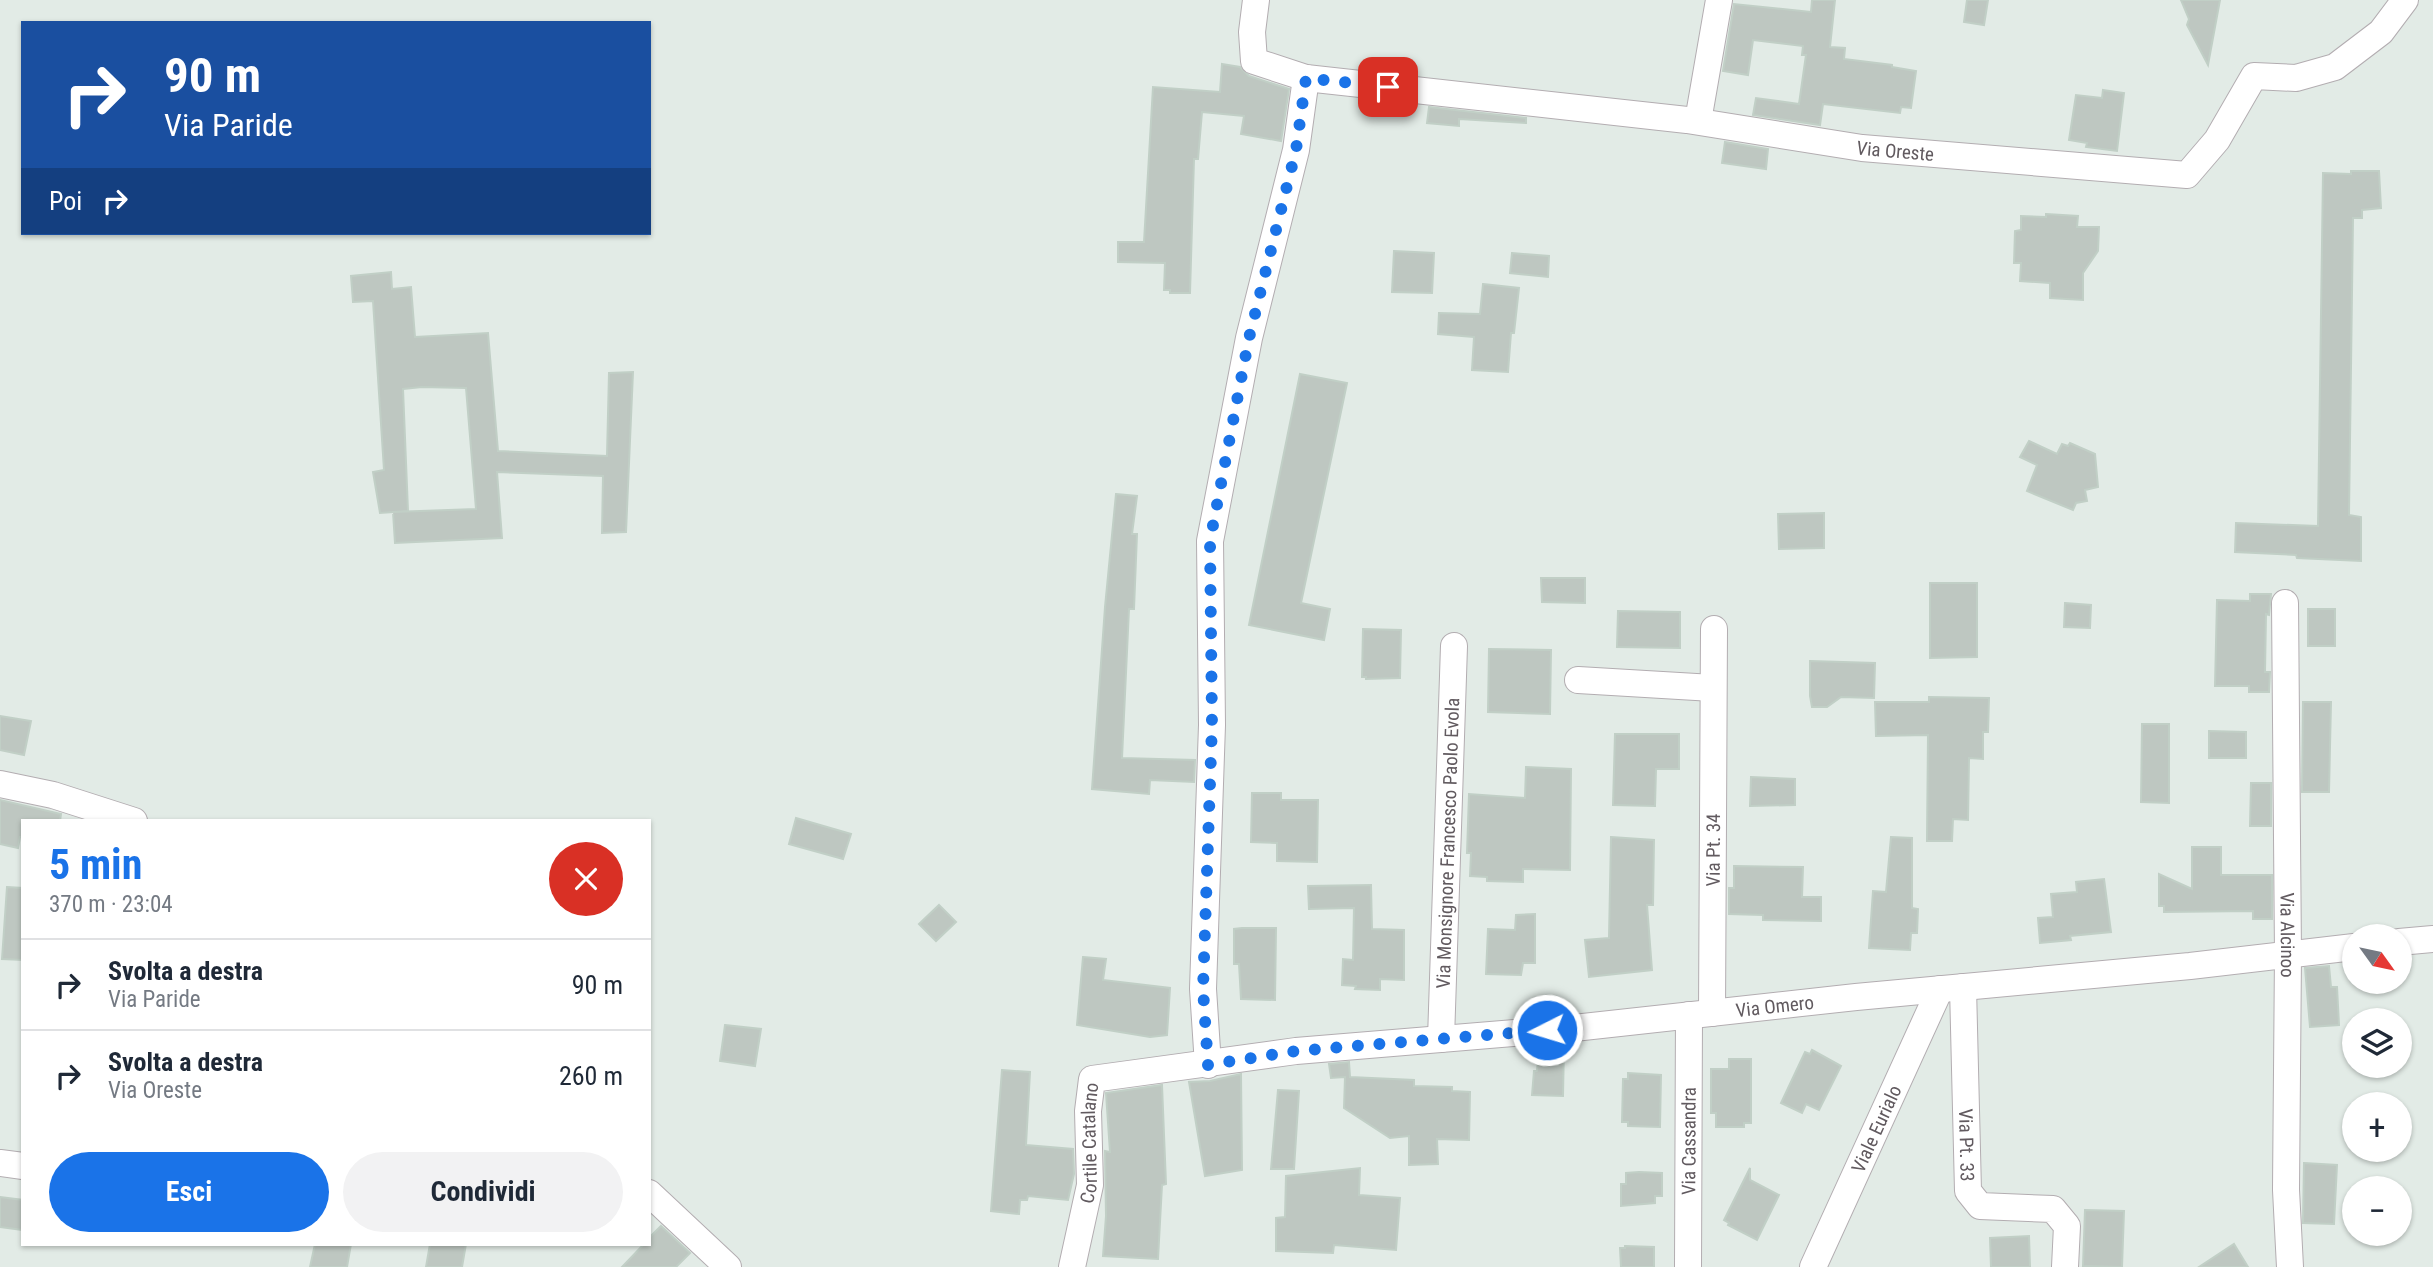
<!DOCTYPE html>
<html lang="it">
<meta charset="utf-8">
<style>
:root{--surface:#fff;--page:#f2f2f3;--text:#1f2937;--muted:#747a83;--line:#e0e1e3;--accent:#1a73e8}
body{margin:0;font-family:"Roboto Condensed",sans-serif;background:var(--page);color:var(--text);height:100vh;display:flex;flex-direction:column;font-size:26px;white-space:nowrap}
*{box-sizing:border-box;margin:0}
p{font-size:23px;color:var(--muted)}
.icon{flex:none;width:38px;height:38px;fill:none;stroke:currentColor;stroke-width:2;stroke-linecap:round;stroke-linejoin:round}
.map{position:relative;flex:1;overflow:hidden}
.drawer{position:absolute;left:21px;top:819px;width:630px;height:427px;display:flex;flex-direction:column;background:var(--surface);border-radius:0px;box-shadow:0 2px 5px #0004}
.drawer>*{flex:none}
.banner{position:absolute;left:21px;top:21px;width:630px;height:214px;border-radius:0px;box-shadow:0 2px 5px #0004;background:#1a4fa0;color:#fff;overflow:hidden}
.needle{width:46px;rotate:123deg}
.controls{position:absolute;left:2342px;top:924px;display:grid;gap:14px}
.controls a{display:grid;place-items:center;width:70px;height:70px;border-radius:50%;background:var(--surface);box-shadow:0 2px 5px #0004;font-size:35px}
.pin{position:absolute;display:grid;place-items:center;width:60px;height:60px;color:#fff;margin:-30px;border-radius:14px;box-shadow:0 4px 10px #0006}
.me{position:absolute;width:77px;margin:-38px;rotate:265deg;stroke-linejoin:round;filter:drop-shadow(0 0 5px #0008)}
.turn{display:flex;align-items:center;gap:24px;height:147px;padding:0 28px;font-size:32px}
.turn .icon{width:91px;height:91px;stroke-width:2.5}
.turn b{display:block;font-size:49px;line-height:60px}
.then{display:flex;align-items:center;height:66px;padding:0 28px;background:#0003;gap:14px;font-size:26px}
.round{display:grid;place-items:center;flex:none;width:74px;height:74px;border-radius:37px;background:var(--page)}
.headline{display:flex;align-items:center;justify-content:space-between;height:119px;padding:0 28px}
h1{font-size:42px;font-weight:700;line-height:52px;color:var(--accent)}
.primary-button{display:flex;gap:14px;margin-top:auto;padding:14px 28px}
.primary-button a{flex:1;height:80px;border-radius:42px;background:var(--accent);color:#fff;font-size:28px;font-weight:700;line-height:80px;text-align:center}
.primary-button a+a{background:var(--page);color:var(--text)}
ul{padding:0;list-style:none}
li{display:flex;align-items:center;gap:21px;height:91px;padding:0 28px;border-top:2px solid var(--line)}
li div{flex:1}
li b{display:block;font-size:26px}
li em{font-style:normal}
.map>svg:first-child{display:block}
.building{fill:#bec7c1;stroke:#c1cfc6;stroke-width:2}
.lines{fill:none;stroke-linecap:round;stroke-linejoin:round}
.minor-casing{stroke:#b3adb1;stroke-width:28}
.minor{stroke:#fff;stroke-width:26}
.route{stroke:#1a73e8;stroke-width:12;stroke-dasharray:0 21.6}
.labels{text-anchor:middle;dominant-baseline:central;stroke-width:6;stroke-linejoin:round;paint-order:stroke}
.street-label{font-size:19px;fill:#615a5f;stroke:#fff}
</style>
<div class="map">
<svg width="2433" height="1267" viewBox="0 0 2433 1267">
<rect width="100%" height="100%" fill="#e2ebe6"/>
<g class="building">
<path d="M1812,0H1835L1830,47L1845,48L1844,59L1892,65V67L1916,71L1911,108L1901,107L1900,113L1823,104L1820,125L1753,115L1756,98L1799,104L1806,55H1802L1803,46L1753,40L1748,75L1723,71L1734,4L1811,12Z"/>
<path d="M1967,0H1988L1984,25L1964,22Z"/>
<path d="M2181,0H2220L2208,65L2187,25L2189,19Z"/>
<path d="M1222,64L1240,67L1249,76L1289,89L1281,141L1241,134L1244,116L1202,112L1198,159H1194L1190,293H1170V290H1164L1165,263L1118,262V242H1144L1153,87L1220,92Z"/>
<path d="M2103,90L2124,93L2117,151L2086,147L2087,143L2069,140L2076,95L2102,98Z"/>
<path d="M1429,107L1526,118V123L1459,119V126L1427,123Z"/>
<path d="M1725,142L1768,149L1766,169L1722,163Z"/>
<path d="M2351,171H2379L2381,208L2362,210V218H2353L2349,515L2361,517V561L2297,558L2296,555L2235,552L2236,523L2318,526L2323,173L2351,174Z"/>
<path d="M2046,214L2078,216L2077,227H2099L2098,251L2083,273V300L2050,298V283L2020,281L2021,263H2014L2015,231L2021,230V216L2046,217Z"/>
<path d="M1394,251L1434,253L1432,293L1392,292Z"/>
<path d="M1512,253L1549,256L1548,277L1510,273Z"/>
<path d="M391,272L392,289L411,287L415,337L488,333L498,451L607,456L609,373L633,372L626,532L602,533L603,476L497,472L502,538L395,543L393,512L476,509L466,388L422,387L403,389L408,511L380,513L373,472L384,470L373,301L353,302L351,276Z"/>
<path d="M1483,284L1519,288L1514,333H1511L1508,372L1472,370L1474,337L1438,334L1439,313L1480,314Z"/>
<path d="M1300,374L1347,383L1301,603L1330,609L1324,640L1249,625Z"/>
<path d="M2029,441L2057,454L2062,444L2068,446L2070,443L2095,454L2098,487L2085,490L2087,501L2076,503L2073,510L2027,491L2037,465L2020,457Z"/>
<path d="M1116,494L1137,496L1132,534H1137L1134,609H1129L1122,758L1195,760L1194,782L1150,780L1149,794L1092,789L1105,607Z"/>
<path d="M1824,513V548L1779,549L1778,514Z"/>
<path d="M1541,578H1585V603L1542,602Z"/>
<path d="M1930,583H1977V657L1930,658Z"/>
<path d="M2250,594H2271L2269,615L2266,614L2265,672H2270L2269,692H2249V686H2215L2217,600L2250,601Z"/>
<path d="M2065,603L2091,605L2090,628L2064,627Z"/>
<rect x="2308" y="609" width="27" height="37"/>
<path d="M1618,611L1680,612V648L1617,647Z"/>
<path d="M1363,629L1401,630L1400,678L1366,679V677H1362Z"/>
<path d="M1489,649L1551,650L1550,714L1488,712Z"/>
<path d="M1810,661L1875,663L1874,698L1841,697L1827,707H1812L1810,696Z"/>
<path d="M1929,697L1989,698L1988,732H1983V759L1969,758L1968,820L1953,819L1952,841H1927L1928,735L1876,736L1875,702H1929Z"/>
<path d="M2303,702H2331L2329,792H2302Z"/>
<path d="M0,716L31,721L24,755L0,750Z"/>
<path d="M2142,724H2169V803L2141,802Z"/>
<path d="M2209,731L2246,732V758H2209Z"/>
<path d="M1615,734H1679V769H1656L1655,806L1613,805Z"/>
<path d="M1526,767L1571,769L1570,870L1523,869V882L1487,881V877L1470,876L1471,853H1467L1469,794L1525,798Z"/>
<path d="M1751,777L1795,779V805L1750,806Z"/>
<path d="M2251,783H2271V826H2250Z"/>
<path d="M1252,793H1281V800H1318L1317,862L1277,861V843L1251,842Z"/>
<path d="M0,800L61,814L60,821H23V837H20L18,848L0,844Z"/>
<path d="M796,818L851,834L843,859L789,844Z"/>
<path d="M1611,837L1654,840L1653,905H1647L1652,970L1589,977L1585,940L1609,938Z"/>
<path d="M1891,837L1912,838V908L1918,909L1917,933H1911L1910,950L1869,948L1873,891L1886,892Z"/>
<path d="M2192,847H2221V875H2272V919H2253V911L2164,912V906H2159V874L2192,889Z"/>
<path d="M1734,866L1803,867L1802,897H1821V921L1763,920V915L1729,914V888H1734Z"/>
<path d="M2104,879L2111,932L2070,936L2071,940L2040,943L2038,918L2053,917L2051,894L2077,892L2076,882Z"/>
<path d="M1371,885L1372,929L1404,930V980L1380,979V990L1355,989L1356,986L1342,985L1343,959L1353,960L1354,908L1309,909L1308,886Z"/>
<path d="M7,887L23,888V960L2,959Z"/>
<path d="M939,905L956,922L936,941L919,924Z"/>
<path d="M1535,914V963H1523L1521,975L1486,974L1488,929L1515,930L1516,915Z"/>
<path d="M1242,928H1276L1275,1000L1241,999L1239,964H1234V929Z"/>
<path d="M1083,957L1106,959L1103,980L1170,988L1167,1035L1150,1037L1077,1025Z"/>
<path d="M2329,966L2331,987H2337L2339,1025L2310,1027L2305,968Z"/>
<path d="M725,1025L761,1029L755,1066L720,1061Z"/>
<path d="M1564,1045L1563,1096L1532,1095L1534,1071H1537L1539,1047Z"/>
<path d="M1812,1050L1841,1066L1819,1110L1806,1104L1802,1113L1781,1103L1805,1052L1810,1054Z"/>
<path d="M1729,1059H1751V1123H1744V1127H1716V1113H1711V1069H1729Z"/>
<path d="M1349,1062L1350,1077L1414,1080V1086L1452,1087V1091L1470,1092L1469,1140L1437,1139L1438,1164L1409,1165V1136L1390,1138L1344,1108L1345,1077L1331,1078L1329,1064Z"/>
<path d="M1002,1070L1030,1072L1026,1145L1073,1149L1074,1174L1068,1200L1028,1196L1027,1200H1020L1019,1214L991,1211Z"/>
<path d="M1628,1073L1661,1075L1660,1127L1628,1126V1122H1622L1623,1079H1628Z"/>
<path d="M1241,1074L1242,1170L1205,1176L1189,1082L1210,1081Z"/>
<path d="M1162,1085L1166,1184L1162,1185L1158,1259L1103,1256L1106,1216L1105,1151L1110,1152L1106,1093Z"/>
<path d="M1278,1090L1299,1091L1294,1169H1271Z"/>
<path d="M2304,1163L2337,1165L2334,1224L2303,1223Z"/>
<path d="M1360,1168L1359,1195L1400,1198L1396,1250L1334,1245L1333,1253L1276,1251V1218L1285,1217L1286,1176Z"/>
<path d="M1750,1168V1180L1779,1195L1757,1240L1728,1225L1729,1223L1724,1220Z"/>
<path d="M1639,1172L1662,1173V1196H1655V1203L1621,1206V1184H1626V1173Z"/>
<path d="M0,1197L23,1200V1230L0,1227Z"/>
<path d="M2085,1210L2124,1211L2122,1267L2083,1266Z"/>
<path d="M661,1226L690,1253L676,1267H622L644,1244H649V1238Z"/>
<path d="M2029,1236L2030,1267H1991L1990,1238Z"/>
<path d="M315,1244H351L347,1267H310Z"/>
<path d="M430,1244H466L462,1267H426Z"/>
<path d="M2234,1244L2248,1267H2199Z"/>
<path d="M1625,1246L1654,1247V1267H1621L1620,1248H1625Z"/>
</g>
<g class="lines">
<defs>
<g id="minor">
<path id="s1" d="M1256,0L1252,32L1254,61L1306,78L1687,120L1862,148L2187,175L2217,140L2254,76L2296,78L2335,67L2381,32L2405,0"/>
<path d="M1698,121L1719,0"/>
<path id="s2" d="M2285,603L2288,954L2286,1190L2290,1267"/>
<path d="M1578,680L1713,688"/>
<path d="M0,784L53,795L134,821"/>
<path d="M2399,942L2433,939"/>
<path id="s3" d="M1963,987L1968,1191L1980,1206L2053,1209L2067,1226L2065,1267"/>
<path id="s4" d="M1712,1013L1714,629"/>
<path id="s5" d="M1441,1039L1454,646"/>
<path d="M1208,1065L1203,989L1212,725L1210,541L1249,338L1296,150L1306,78"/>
<path d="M0,1163L23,1166"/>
<path d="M649,1193L728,1267"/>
<path id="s6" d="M1072,1267L1090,1185L1088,1111L1092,1079L1296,1051L1574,1028L1856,997L2190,966L2354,947"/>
<path id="s7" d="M1688,1267L1689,1015"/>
<path id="s8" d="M1813,1267L1940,989"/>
</g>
</defs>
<use href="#minor" class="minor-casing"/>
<use href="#minor" class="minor"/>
</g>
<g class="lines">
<path class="route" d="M1388,87L1306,78L1296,150L1249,338L1210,541L1212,725L1203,989L1208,1065L1296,1051L1547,1030"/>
</g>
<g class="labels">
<g class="street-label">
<text stroke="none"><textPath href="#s1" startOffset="710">Via Oreste</textPath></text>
<text stroke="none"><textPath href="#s5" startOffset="196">Via Monsignore Francesco Paolo Evola</textPath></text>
<text stroke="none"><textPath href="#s4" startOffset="163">Via Pt. 34</textPath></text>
<text stroke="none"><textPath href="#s2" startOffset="332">Via Alcinoo</textPath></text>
<text stroke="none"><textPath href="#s6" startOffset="877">Via Omero</textPath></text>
<text stroke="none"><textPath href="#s8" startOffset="152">Viale Eurialo</textPath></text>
<text stroke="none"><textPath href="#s7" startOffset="126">Via Cassandra</textPath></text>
<text stroke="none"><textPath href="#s3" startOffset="158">Via Pt. 33</textPath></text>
<text stroke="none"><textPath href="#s6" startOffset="126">Cortile Catalano</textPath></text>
</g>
</g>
</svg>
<div class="controls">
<a><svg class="needle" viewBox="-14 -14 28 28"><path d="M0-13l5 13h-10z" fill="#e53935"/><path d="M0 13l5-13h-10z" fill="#747a83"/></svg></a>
<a><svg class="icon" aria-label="layers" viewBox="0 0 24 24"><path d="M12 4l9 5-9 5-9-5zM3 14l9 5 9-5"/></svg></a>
<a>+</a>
<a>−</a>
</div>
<div class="pin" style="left:1388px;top:87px;background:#d93025"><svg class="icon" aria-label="arrive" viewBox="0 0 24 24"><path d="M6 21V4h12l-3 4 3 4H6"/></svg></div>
<svg class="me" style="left:1547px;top:1030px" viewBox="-20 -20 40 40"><circle r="17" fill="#1a73e8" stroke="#fff" stroke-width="3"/><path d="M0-11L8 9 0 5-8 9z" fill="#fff"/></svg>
<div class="banner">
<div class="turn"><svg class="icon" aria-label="right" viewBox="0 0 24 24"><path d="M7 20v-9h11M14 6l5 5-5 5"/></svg><div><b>90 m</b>Via Paride</div></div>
<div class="then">Poi<svg class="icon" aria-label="right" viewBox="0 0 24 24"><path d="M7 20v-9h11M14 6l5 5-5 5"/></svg></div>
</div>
<section class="drawer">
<div class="headline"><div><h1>5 min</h1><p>370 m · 23:04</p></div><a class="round" style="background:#d93025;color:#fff"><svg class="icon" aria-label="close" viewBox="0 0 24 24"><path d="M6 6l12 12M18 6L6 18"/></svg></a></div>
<ul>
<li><svg class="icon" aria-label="right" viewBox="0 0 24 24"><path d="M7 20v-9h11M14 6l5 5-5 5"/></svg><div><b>Svolta a destra</b><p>Via Paride</p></div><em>90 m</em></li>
<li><svg class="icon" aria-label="right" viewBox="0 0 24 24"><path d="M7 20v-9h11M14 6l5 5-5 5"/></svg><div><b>Svolta a destra</b><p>Via Oreste</p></div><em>260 m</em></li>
</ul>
<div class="primary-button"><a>Esci</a><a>Condividi</a></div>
</section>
</div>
